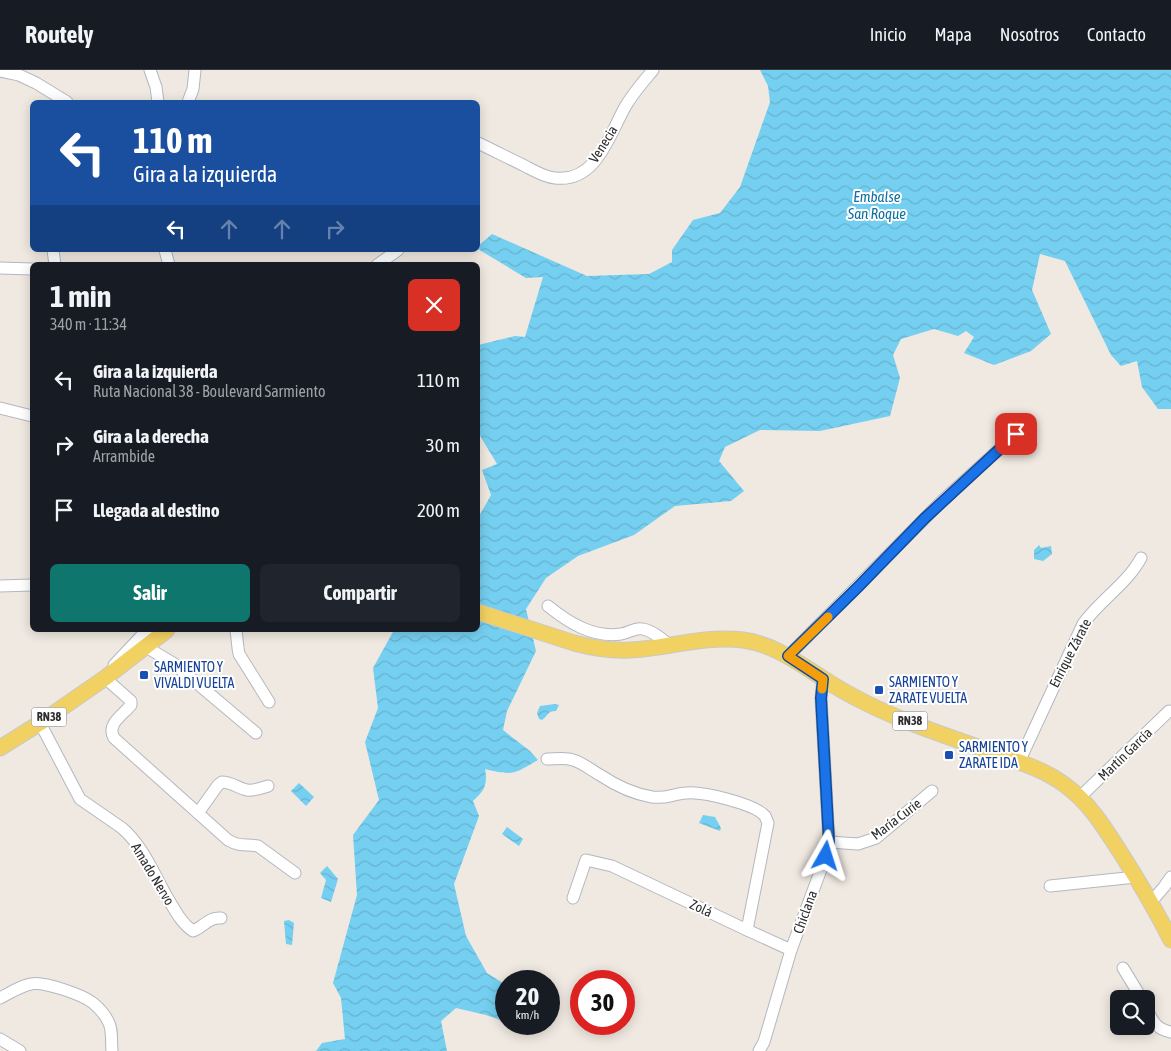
<!DOCTYPE html>
<html lang="es">
<meta charset="utf-8">
<style>
:root{--surface:#171b24;--page:#20242c;--text:#f1f3f6;--muted:#9ea1a6;--line:#363941;--accent:#0f766e}
body{margin:0;font-family:"Asap Condensed",sans-serif;background:var(--page);color:var(--text);height:100vh;display:flex;flex-direction:column;font-size:19px;white-space:nowrap}
*{box-sizing:border-box;margin:0}
p{font-size:16px;color:var(--muted)}
.icon{flex:none;width:28px;height:28px;fill:none;stroke:currentColor;stroke-width:2;stroke-linecap:round;stroke-linejoin:round}
.map{position:relative;flex:1;overflow:hidden}
.drawer{position:absolute;left:30px;top:192px;width:450px;height:370px;display:flex;flex-direction:column;background:var(--surface);border-radius:8px;box-shadow:0 2px 12px #0003}
.drawer>*{flex:none}
.guide{position:absolute;left:30px;top:30px;width:450px;height:152px;border-radius:8px;box-shadow:0 2px 12px #0003;background:#1a4fa0;color:#fff;overflow:hidden}
.tools{position:absolute;left:1110px;top:920px;display:grid;gap:10px}
.tools a{display:grid;place-items:center;width:45px;height:45px;border-radius:8px;background:var(--surface);box-shadow:0 2px 12px #0003;font-size:25px}
.speed{position:absolute;left:495px;top:900px;display:flex;gap:10px;font-size:25px;font-weight:700;text-align:center}
.speed>*{display:grid;place-content:center;width:65px;height:65px;border-radius:50%;background:var(--surface);box-shadow:0 2px 12px #0003;line-height:1}
.speed small{font-size:12px;font-weight:400}
.speed .limit{border:8px solid #d22;background:#fff;color:#111}
.pin{position:absolute;display:grid;place-items:center;width:42px;height:42px;color:#fff;margin:-21px;border-radius:10px;box-shadow:0 2px 8px #0006}
.me{position:absolute;width:55px;margin:-28px;rotate:6deg;stroke-linejoin:round;filter:drop-shadow(0 0 4px #0008)}
.turn{display:flex;align-items:center;gap:18px;height:105px;padding:0 20px;font-size:22px}
.turn .icon{width:65px;height:65px;stroke-width:2.5}
.turn b{display:block;font-size:35px;line-height:42px}
.lanes{display:flex;align-items:center;height:48px;padding:0 20px;background:#0003;justify-content:center;gap:25px;direction:ltr}
.lanes .off{opacity:.35}
.round{display:grid;place-items:center;flex:none;width:52px;height:52px;border-radius:8px;background:var(--page)}
.headline{display:flex;align-items:center;justify-content:space-between;height:85px;padding:0 20px}
h1{font-size:30px;font-weight:700;line-height:38px}
.primary-button{display:flex;gap:10px;margin-top:auto;padding:10px 20px}
.primary-button a{flex:1;height:58px;border-radius:8px;background:var(--accent);color:#fff;font-size:20px;font-weight:700;line-height:58px;text-align:center}
.primary-button a+a{background:var(--page);color:var(--text)}
ul{padding:0;list-style:none}
li{display:flex;align-items:center;gap:15px;height:65px;padding:0 20px}
li div{flex:1}
li b{display:block;font-size:19px}
li em{font-style:normal}
header{display:flex;align-items:center;gap:30px;box-sizing:border-box;height:70px;padding:0 25px;background:var(--surface);border-bottom:1px solid var(--line)}
header strong{font-size:24px}
nav{display:flex;gap:28px;margin-inline-start:auto;font-size:18px}
.map>svg:first-child{display:block}
.water{fill:url(#water-waves)}
.lines{fill:none;stroke-linecap:round;stroke-linejoin:round}
.minor-casing{stroke:#b4b7c1;stroke-width:13}
.major-casing{stroke:#c9c9c9;stroke-width:17}
.minor{stroke:#fff;stroke-width:11}
.major{stroke:#f2d163;stroke-width:15}
.route-casing{stroke:#114b97;stroke-width:12}
.route{stroke:#1a73e8;stroke-width:9}
.slow{stroke:#f59e0b;stroke-width:9}
.transit-dot{fill:#1a4fb4;stroke:#fff;stroke-width:2}
.labels{text-anchor:middle;dominant-baseline:central;stroke-width:4;stroke-linejoin:round;paint-order:stroke}
.shield{fill:#fff;stroke:#6d6d6d;stroke-width:1}
.shield-label{font-size:12px;font-weight:bold;fill:#2e2e2e}
.street-label{font-size:14px;fill:#2e2e2e;stroke:#fff}
.transit-label{font-size:14px;fill:#164399;stroke:#fff;text-anchor:start}
.water-label{font-size:15px;font-style:italic;fill:#0d6fa3;stroke:#fff}
</style>
<header>
<strong>Routely</strong>
<nav><a>Inicio</a><a>Mapa</a><a>Nosotros</a><a>Contacto</a></nav>
</header>
<div class="map">
<svg width="1171" height="981" viewBox="0 0 1171 981">
<defs>
<pattern id="water-waves" width="16" height="10" patternUnits="userSpaceOnUse" patternTransform="scale(1.25)"><rect width="16" height="10" fill="#75cff0"/><path d="M0 5q4-4 8 0t8 0" fill="none" stroke="#66b2ce"/></pattern>
</defs>
<rect width="100%" height="100%" fill="#efe9e1"/>
<g class="water">
<path d="M760,0H1171V339H1158L1142,317L1137,291L1121,296L1111,285L1065,191L1040,184L1032,220L1051,264L1031,281L994,295L964,283L974,267L966,261L958,266L934,259L901,269L893,285L900,308L890,346L820,361L760,360L725,377L719,391L744,421L731,431L675,436L634,465L578,486L546,508L526,539L536,581L507,641L503,660L530,681L538,690C514,704 513,706 485,699C488,715 484,721 473,731L479,746L454,814L466,866L487,903L506,915V952L486,945L456,938L441,951L447,981H316L322,973L345,969L341,928L333,913L357,825L353,765L379,730L365,672L378,638L373,598L394,560H478V448L491,425L482,400L497,394L479,364L478,352V275L515,266L525,267L543,207L526,208L478,179V176L492,164L587,206L649,204L672,192V180L693,150L720,143L740,117L770,32L768,16Z"/>
<path d="M1039,475L1041,478L1051,476L1052,484L1043,491L1034,489V480Z"/>
<path d="M555,634L559,635L556,641C547,641 549,645 542,650L539,649L537,643L540,636Z"/>
<path d="M299,713L314,727L306,736L291,721Z"/>
<path d="M703,745L715,747L721,758L720,761L699,753Z"/>
<path d="M507,757L523,769L519,776L502,764Z"/>
<path d="M327,796L338,809L331,832L321,828L326,810L320,803Z"/>
<path d="M289,850L294,853L292,875L286,874L284,851Z"/>
</g>
<g class="lines">
<defs>
<g id="minor">
<path d="M150,0L156,17L158,32"/>
<path d="M0,1L19,5L36,13L67,32"/>
<path d="M188,32L193,19L195,0"/>
<path d="M478,73C493,80 508,88 523,95C533,100 543,107 555,108C596,113 609,66 625,37C633,23 643,12 653,0"/>
<path d="M53,180L55,195"/>
<path d="M165,180L169,195"/>
<path d="M377,195L398,180"/>
<path d="M0,198L32,199"/>
<path d="M0,338L32,346"/>
<path d="M0,516L32,515"/>
<path d="M548,536C569,553 593,568 621,564C629,563 635,557 643,559C653,561 662,569 669,575"/>
<path d="M236,560L238,578L239,584L269,632"/>
<path d="M146,577L173,593L256,663"/>
<path d="M788,586L943,430L1016,364"/>
<path d="M114,595L147,560"/>
<path d="M105,608L131,631V635C123,645 106,654 114,668L228,770C240,777 245,774 258,776L295,803"/>
<path d="M40,653L80,729L122,758C143,776 154,804 167,827C175,840 181,853 193,861C203,857 209,847 221,848"/>
<path d="M547,689C555,689 565,687 573,690C583,693 591,700 600,705C615,715 634,724 652,727C666,729 673,724 686,723C702,721 755,734 765,746C766,748 767,751 768,753L747,860"/>
<path d="M1019,692L1083,554C1100,530 1127,514 1141,488"/>
<path d="M1080,727L1169,641"/>
<path d="M198,743L218,715L222,712C231,712 238,718 247,720C254,721 262,718 268,716"/>
<path d="M829,772L858,774L876,768L932,721"/>
<path d="M1050,816L1136,807"/>
<path d="M573,828L586,790L612,796L747,860L791,880"/>
<path d="M1151,832L1164,817L1171,807"/>
<path d="M1123,898L1142,929"/>
<path d="M0,928C10,923 20,916 31,914C44,911 83,925 93,933C98,937 105,945 108,951C113,959 111,972 112,981"/>
<path d="M1146,938C1153,951 1155,959 1171,962"/>
<path d="M0,969L20,981"/>
<path d="M759,981L764,972L791,880L826,786L829,772L821,628L823,609"/>
</g>
<g id="major">
<path d="M478,542L574,573C593,578 612,581 630,580C668,578 705,565 743,570C773,574 799,593 824,609C837,618 852,626 866,633C908,654 953,668 997,684C1020,692 1045,700 1065,715C1090,733 1106,760 1122,785C1140,813 1156,841 1171,870"/>
<path d="M0,678L40,653L105,608L167,560"/>
</g>
</defs>
<use href="#minor" class="minor-casing"/>
<use href="#major" class="major-casing"/>
<use href="#minor" class="minor"/>
<use href="#major" class="major"/>
</g>
<g class="lines">
<defs>
<path id="route" d="M826,786L829,772L821,628L823,609L788,586L859,516L925,448L1016,364"/>
</defs>
<use href="#route" class="route-casing"/>
<use href="#route" class="route"/>
<path class="slow" d="M822,619L823,609L788,586L828,547"/>
</g>
<g class="transit-dot">
<rect x="139" y="600" width="10" height="10" rx="2.5"/>
<rect x="874" y="615" width="10" height="10" rx="2.5"/>
<rect x="944" y="680" width="10" height="10" rx="2.5"/>
</g>
<g class="labels">
<g class="shield">
<rect x="31.5" y="637.5" width="35" height="19" rx="4"/>
<rect x="892.5" y="641.5" width="35" height="19" rx="4"/>
</g>
<g class="shield-label">
<text x="49" y="647">RN38</text>
<text x="910" y="651">RN38</text>
</g>
<g class="street-label">
<text transform="translate(603 74) rotate(-58)">Venecia</text>
<text transform="translate(1070 583) rotate(-63)">Enrique Zárate</text>
<text transform="translate(1125 684) rotate(-44)">Martín García</text>
<text transform="translate(896 749) rotate(-37)">María Curie</text>
<text transform="translate(153 804) rotate(59)">Amado Nervo</text>
<text transform="translate(701 838) rotate(25)">Zolá</text>
<text transform="translate(805 842) rotate(-70)">Chiclana</text>
</g>
<g class="transit-label">
<text x="154" y="597">SARMIENTO Y<tspan x="154" dy="16">VIVALDI VUELTA</tspan></text>
<text x="889" y="612">SARMIENTO Y<tspan x="889" dy="16">ZARATE VUELTA</tspan></text>
<text x="959" y="677">SARMIENTO Y<tspan x="959" dy="16">ZARATE IDA</tspan></text>
</g>
<g class="water-label">
<text x="877" y="126">Embalse<tspan x="877" dy="17">San Roque</tspan></text>
</g>
</g>
</svg>
<div class="tools">
<a><svg class="icon" aria-label="search" viewBox="0 0 24 24"><circle cx="10" cy="10" r="6"/><path d="M15 15l6 6"/></svg></a>
</div>
<div class="speed"><div>20<small>km/h</small></div><div class="limit">30</div></div>
<div class="pin" style="left:1016px;top:364px;background:#d93025"><svg class="icon" aria-label="arrive" viewBox="0 0 24 24"><path d="M6 21V4h12l-3 4 3 4H6"/></svg></div>
<svg class="me" style="left:826px;top:786px" viewBox="-20 -20 40 40"><path d="M0-17L14 15 0 8-14 15z" fill="#1a73e8" stroke="#fff" stroke-width="4"/></svg>
<div class="guide">
<div class="turn"><svg class="icon" aria-label="left" viewBox="0 0 24 24"><path d="M17 20v-9H6M10 6l-5 5 5 5"/></svg><div><b>110 m</b>Gira a la izquierda</div></div>
<div class="lanes"><svg class="icon" aria-label="left" viewBox="0 0 24 24"><path d="M17 20v-9H6M10 6l-5 5 5 5"/></svg><svg class="icon off" aria-label="ahead" viewBox="0 0 24 24"><path d="M12 20V5M6 11l6-6 6 6"/></svg><svg class="icon off" aria-label="ahead" viewBox="0 0 24 24"><path d="M12 20V5M6 11l6-6 6 6"/></svg><svg class="icon off" aria-label="right" viewBox="0 0 24 24"><path d="M7 20v-9h11M14 6l5 5-5 5"/></svg></div>
</div>
<section class="drawer">
<div class="headline"><div><h1>1 min</h1><p>340 m · 11:34</p></div><a class="round" style="background:#d93025;color:#fff"><svg class="icon" aria-label="close" viewBox="0 0 24 24"><path d="M6 6l12 12M18 6L6 18"/></svg></a></div>
<ul>
<li><svg class="icon" aria-label="left" viewBox="0 0 24 24"><path d="M17 20v-9H6M10 6l-5 5 5 5"/></svg><div><b>Gira a la izquierda</b><p>Ruta Nacional 38 - Boulevard Sarmiento</p></div><em>110 m</em></li>
<li><svg class="icon" aria-label="right" viewBox="0 0 24 24"><path d="M7 20v-9h11M14 6l5 5-5 5"/></svg><div><b>Gira a la derecha</b><p>Arrambide</p></div><em>30 m</em></li>
<li><svg class="icon" aria-label="arrive" viewBox="0 0 24 24"><path d="M6 21V4h12l-3 4 3 4H6"/></svg><div><b>Llegada al destino</b></div><em>200 m</em></li>
</ul>
<div class="primary-button"><a>Salir</a><a>Compartir</a></div>
</section>
</div>
